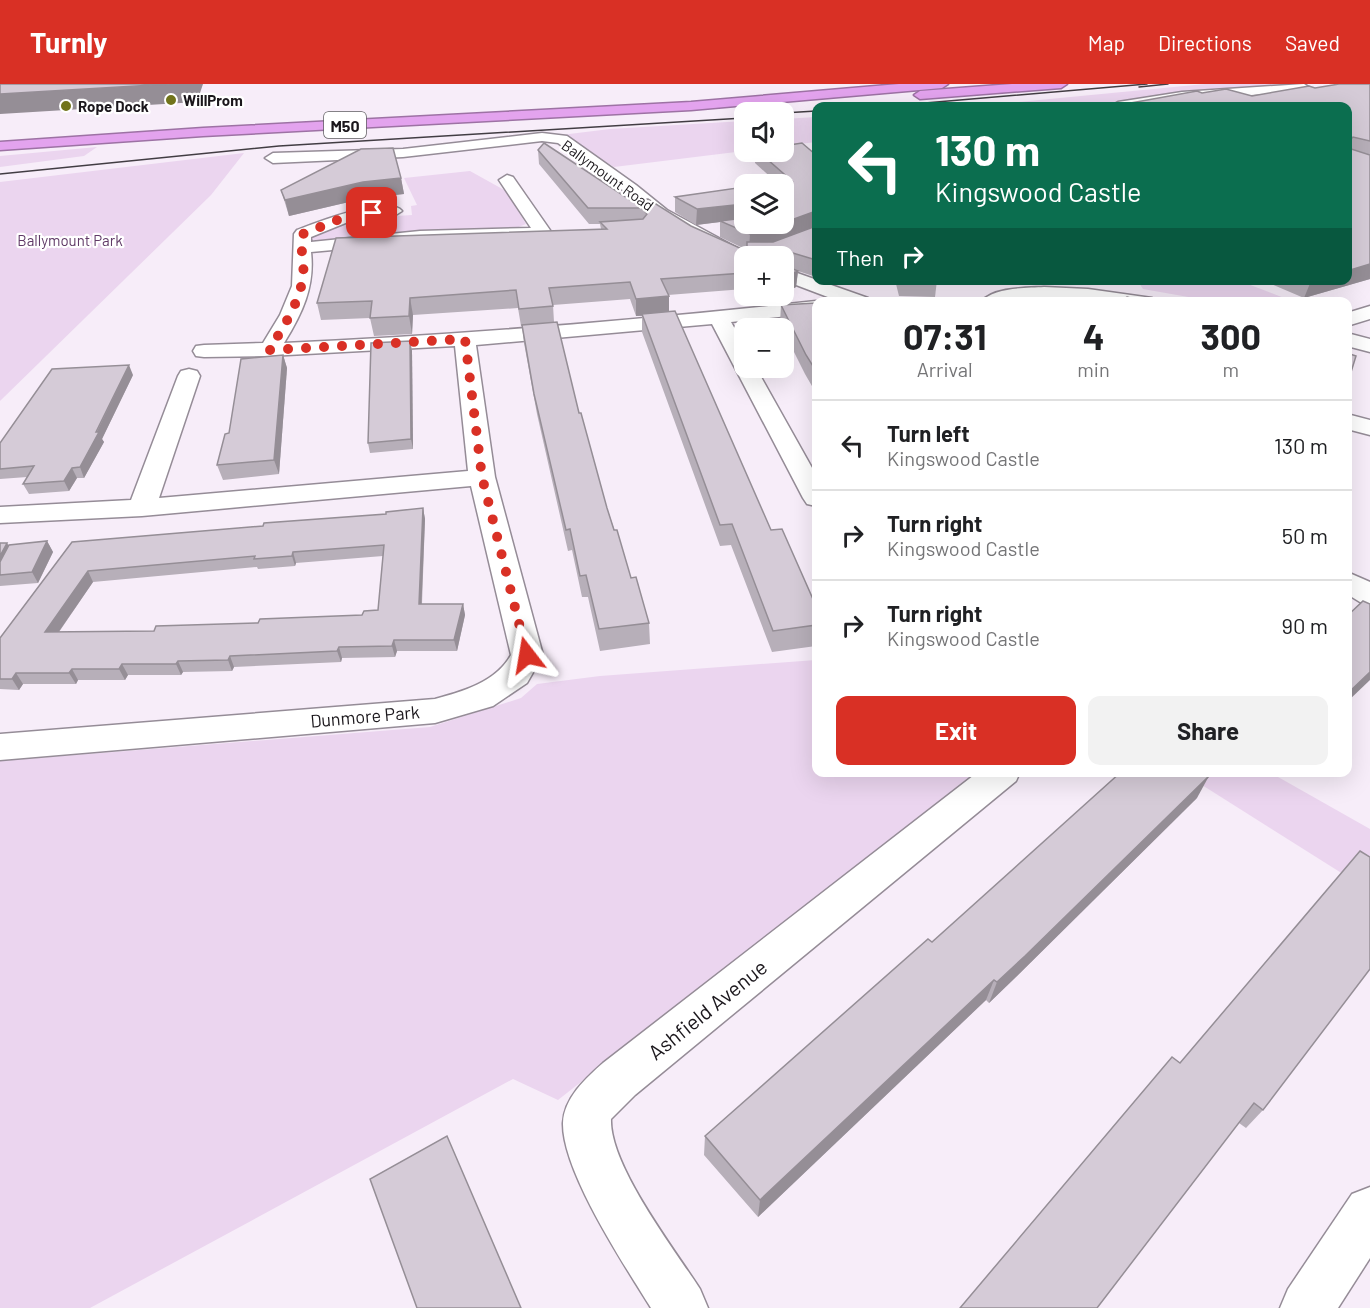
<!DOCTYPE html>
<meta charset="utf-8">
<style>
:root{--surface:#fff;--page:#f2f2f2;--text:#202124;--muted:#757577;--line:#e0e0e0;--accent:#d93025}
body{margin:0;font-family:Barlow,sans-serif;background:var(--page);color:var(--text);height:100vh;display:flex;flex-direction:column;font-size:22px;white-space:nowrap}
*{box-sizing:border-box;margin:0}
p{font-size:20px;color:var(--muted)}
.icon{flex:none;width:33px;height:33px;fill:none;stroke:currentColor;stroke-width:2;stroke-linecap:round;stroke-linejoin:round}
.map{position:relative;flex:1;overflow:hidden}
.side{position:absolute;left:812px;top:213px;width:540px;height:480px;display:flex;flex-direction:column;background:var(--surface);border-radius:12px;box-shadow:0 6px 24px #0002}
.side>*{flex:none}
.banner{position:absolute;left:812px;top:18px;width:540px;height:183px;border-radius:12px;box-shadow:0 6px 24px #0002;background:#0b6e4f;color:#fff;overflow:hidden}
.buttons{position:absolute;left:734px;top:18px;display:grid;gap:12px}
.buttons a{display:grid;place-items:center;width:60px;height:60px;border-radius:12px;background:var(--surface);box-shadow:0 6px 24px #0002;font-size:30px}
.pin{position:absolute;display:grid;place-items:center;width:51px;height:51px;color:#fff;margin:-26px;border-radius:12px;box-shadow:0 3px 9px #0006}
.me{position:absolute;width:66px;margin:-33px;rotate:346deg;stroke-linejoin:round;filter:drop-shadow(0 0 4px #0008)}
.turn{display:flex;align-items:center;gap:21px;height:126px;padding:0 24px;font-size:27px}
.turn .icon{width:78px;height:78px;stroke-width:2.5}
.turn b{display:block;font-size:42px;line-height:51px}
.then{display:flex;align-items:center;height:57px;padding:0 24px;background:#0003;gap:12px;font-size:22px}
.eta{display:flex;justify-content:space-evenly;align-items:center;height:102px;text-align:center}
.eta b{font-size:36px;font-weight:700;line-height:42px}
.primary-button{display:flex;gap:12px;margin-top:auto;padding:12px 24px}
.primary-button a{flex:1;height:69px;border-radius:12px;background:var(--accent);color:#fff;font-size:24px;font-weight:700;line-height:69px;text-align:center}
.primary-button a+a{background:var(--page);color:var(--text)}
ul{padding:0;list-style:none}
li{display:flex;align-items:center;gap:18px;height:90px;padding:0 24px;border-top:2px solid var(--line)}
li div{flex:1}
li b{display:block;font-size:22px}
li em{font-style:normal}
header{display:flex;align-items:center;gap:36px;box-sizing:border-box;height:84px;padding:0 30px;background:var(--accent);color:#fff}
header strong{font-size:28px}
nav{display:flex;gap:33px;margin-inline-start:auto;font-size:21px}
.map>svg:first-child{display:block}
.green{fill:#ebd5ef}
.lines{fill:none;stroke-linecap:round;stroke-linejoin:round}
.minor-casing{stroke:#958c97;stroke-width:3}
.motorway-casing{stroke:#9d72a4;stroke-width:3}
.minor{fill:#fff;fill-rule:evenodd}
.motorway{fill:#e3a3ee;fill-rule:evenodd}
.tram{stroke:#423d43;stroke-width:1.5}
.wall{fill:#b7afb9;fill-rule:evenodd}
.shaded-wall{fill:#958e96}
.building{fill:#d5cbd7;stroke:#958e96;stroke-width:1.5;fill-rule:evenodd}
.route{stroke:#d93025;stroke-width:10;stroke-dasharray:0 18}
.poi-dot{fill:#71741b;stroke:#fff;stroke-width:2}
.labels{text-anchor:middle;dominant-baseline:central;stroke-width:4.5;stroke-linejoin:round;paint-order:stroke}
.far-poi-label{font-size:15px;font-weight:bold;fill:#1b171c;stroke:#fff;text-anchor:start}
.far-street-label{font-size:15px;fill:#1b171c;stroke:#fff}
.far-park-label{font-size:15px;fill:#603a67;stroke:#fff}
.shield{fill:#fff;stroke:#5f5d60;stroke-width:1.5}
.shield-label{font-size:16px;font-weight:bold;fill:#1b171c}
.street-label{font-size:18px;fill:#1b171c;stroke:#fff}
.near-street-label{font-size:21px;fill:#1b171c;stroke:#fff}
</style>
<header>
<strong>Turnly</strong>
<nav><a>Map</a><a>Directions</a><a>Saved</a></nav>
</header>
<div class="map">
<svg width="1370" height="1224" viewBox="0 0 1370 1224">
<rect width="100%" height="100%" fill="#f7edf9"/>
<g class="green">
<path d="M1205,0H1287L1286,2L1168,11L1098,22H976Z"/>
<path d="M816,33V58L783,62V35Z"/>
<path d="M744,37V67L614,83L561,51L610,45Z"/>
<path d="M97,63L84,72L0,83V72Z"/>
<path d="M244,69L211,111L0,317V98Z"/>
<path d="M470,87L506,107L526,140L516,144L423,147L310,157L312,149L348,135L412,131L411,122L417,121L404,94Z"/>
<path d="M1142,196H1201L1212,200L1221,197H1240L1292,217H1211L1143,205L1139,199Z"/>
<path d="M816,576V688L974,689L558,1016L513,995L90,1224H0V677L430,643L521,614L537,600L600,592Z"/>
<path d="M1183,689H1271L1370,745V807Z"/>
</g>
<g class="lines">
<defs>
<g id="minor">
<path d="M1304,0L1310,4L1308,7L1182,16L1140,22H1111L1118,18L1182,8Z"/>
<path d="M542,49L567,52L636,101L667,126L752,172H744V180L738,178L692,156L655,134L624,107L558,59L542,57L403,73L273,79L265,74L273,69L403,65Z"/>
<path d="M507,91L513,93L552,149L549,153L420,158L311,168C315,203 302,230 284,259C462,251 639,236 816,217L818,218H816V229L731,238L744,261V284H756L816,391V422L807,420L803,414L712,240L476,261L495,393L543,571L527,599L493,622L435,639L0,676V650L435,615C464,607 496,598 511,571L471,402L142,432L0,439V423L131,416L178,292L181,287L189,285L197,287L200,292L159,414L468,387L455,262L269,272L204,273L196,272L193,267L196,262L204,261L263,259L280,231L292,202L294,150L297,146C315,139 389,110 402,127L394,132L348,138L311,153V158L420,147L531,144L499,96Z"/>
<path d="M783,184L868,214L871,218H841L783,196Z"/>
<path d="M1044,203L1088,205L1152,214L1155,218L1044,215L981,218C993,203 1027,204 1044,203Z"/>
<path d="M1370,222V235L1347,242V229Z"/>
<path d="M1347,249L1370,255V268L1347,262Z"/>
<path d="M1347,330L1370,336V351L1347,345Z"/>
<path d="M1347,488L1370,498V520L1360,518L1347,510Z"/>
<path d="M978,688H1020L1016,697L635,1011L611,1035C609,1081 675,1166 700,1205L708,1224H651C625,1182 562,1087 563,1039C564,1014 586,994 603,979Z"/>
<path d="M1370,1103V1174L1338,1224H1280L1288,1205L1352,1110Z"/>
</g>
<g id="motorway">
<path d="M899,0H948L942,4L691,26L203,52L0,66V58L203,44L691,18Z"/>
<path d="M1012,0H1067L1061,4L920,15L914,11L920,7Z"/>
</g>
</defs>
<use href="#minor" class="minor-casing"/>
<use href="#motorway" class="motorway-casing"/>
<use href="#minor" class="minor"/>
<use href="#motorway" class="motorway"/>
<g class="tram">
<path d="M1139,3L1168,0"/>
<path d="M890,22L1147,0"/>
<path d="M783,29L816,27"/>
<path d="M0,90L279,62L744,34"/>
</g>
</g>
<g class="wall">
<path d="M1370,0V195L1304,214L1262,196H1347L1202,9L1252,12L1315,4Z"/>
<path d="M538,66L630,116L744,166L745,165L720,153V138L696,141L675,128V113L744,103V140H783L777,99L755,79V68H783L816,71V193L798,187L796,203L783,210V172H744V205L668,211L669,228L771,446L816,522V562L772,568L731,461L720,462L642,248V232H636L630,215L553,221L554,238L579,329L607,424L631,494L649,539L650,560L600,567L588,513H582L572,466L568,467L537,330L524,259L522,242H521L518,224L413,231L412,250L374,252L370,234L321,236L317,219L601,145L600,140H589L539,80Z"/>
<path d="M401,94L404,110L366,114L289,132L281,106Z"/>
<path d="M895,196H937L935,213L899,212Z"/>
<path d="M816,219V309L805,290L783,246V244H782L780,239L781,221Z"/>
<path d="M410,257L412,267L413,365L370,369L368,359Z"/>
<path d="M283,271L287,284L279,390L223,396L217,381L229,349Z"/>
<path d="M133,291L102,355L104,358L84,394H77L69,407L29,410L23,400L27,393L0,395V359Z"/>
<path d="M423,424L425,435L422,520H463L465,531L457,567H397L395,573L342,574L341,578L234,583L232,587L183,588L181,591H128L125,596H78L76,600H23L19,606L0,605V554L72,458L263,442L386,430ZM383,472L378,526L362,531L154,547L59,548L93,498L257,483L258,485L295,482L296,479Z"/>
<path d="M47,457L53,468L38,499L0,502V459L9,461Z"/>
<path d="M1197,714L1017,892L989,919L986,916L758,1133L704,1071L705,1052L932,858Z"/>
<path d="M1360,767L1263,1026L1246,1044L1239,1039L1180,979Z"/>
</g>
<g class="shaded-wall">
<path d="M170,0H203L197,18L0,30V10Z"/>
<path d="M401,94L404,110L366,114L289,132L285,116L363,98Z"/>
<path d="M744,120V136L720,137V138L696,141L697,125Z"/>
<path d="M816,127V143L749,167L750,150Z"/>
<path d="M1370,180V195L1304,214L1311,197L1347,196V187Z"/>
<path d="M798,187L796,203L783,210V193Z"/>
<path d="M669,212V230L636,232V215Z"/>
<path d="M769,212H779L769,216Z"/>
<path d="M410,214L413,231L412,250L409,232Z"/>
<path d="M410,257L412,267L413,365L411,355Z"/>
<path d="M283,271L287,284L279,390L274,376Z"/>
<path d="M129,281L133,291L102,355L104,358L84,394L80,383Z"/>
<path d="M72,384L77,394L69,407L64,397Z"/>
<path d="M423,424L425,435L421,531L419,520Z"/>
<path d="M47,457L53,468L38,499L32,488Z"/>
<path d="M7,459L13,469L0,491V472Z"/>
<path d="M293,468L296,479L295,482L292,472Z"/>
<path d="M88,487L93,498L51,559L45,548Z"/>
<path d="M463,520L465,531L457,567L454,556Z"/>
<path d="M394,556L397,567L395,573L392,562Z"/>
<path d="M339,563L342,574L341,578L337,567Z"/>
<path d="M230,572L234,583L232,587L228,576Z"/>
<path d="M178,577L183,588L181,591L176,580Z"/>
<path d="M122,580L128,591L125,596L119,585Z"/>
<path d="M72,585L78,596L76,600L69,589Z"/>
<path d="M1370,588V596L1347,618V610Z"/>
<path d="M16,589L23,600L19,606L12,595Z"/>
<path d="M1209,692L1197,714L1017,892L989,919L997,898Z"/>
<path d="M994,896L986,916L758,1133L760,1116Z"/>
</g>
<g class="building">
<path d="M0,0H170L0,10Z"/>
<path d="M1339,0H1370V57L1353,53L1351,55V65L1370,71V180L1347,187V22H1114L1197,7L1202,9L1226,5L1252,12L1309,2L1315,4Z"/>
<path d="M544,59L630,116L648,115L691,142L744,166L747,164V158H773L816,142V176L783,166V172H744V189L661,195L669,212L636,215L630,198L549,204L553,222L519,225L516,206L410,214L409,232L370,234L372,217L317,219L336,154L607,145L600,138L643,135L647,130L642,124H588L538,66Z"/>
<path d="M802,59L816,71V127L783,139V100H764L792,97L759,68H783V62Z"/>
<path d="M393,64L401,94L363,98L285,116L281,106L361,65Z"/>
<path d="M744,103V120L697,125L675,113Z"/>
<path d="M744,134V140H781L750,150L720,137Z"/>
<path d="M783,181L798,187L783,193Z"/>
<path d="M1127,213L1144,218H1118Z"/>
<path d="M884,215L885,218H842Z"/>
<path d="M816,219V287L806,271L781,221Z"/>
<path d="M675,227L771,446L782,445L816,522V541L773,547L732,440L720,441L642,230Z"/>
<path d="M557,238L579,329H581L607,424L614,446H617L631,494L636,493L649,539L599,545L586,491L580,492L570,445L566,446L534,310L522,241Z"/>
<path d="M410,257L411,355L368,359L371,259Z"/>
<path d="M1347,269L1356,272L1347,301Z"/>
<path d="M283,271L274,376L217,381L225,350L229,349L241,275Z"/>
<path d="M129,281L96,348H99L80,383L72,384L64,397L23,400L34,382L0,385V359L52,285Z"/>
<path d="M423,424L419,520H463L454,556H394L392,562L339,563L337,567L230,572L228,576L178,577L176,580H122L119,585H72L69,589H16L12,595H0V554L72,458L263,442L264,439L386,430V428ZM384,461L378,526L364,527L362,531L260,535L258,539L156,542L154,547L45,548L88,487L255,472L254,475L292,472L293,468Z"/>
<path d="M47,457L32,488L0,491V478L9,461Z"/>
<path d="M0,459H7L0,472Z"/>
<path d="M1363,517L1370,520V588L1347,610V532Z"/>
<path d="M1121,688H1203L1209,692L1025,872L997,898L994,896L760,1116L705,1052L928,855L932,858Z"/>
<path d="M1360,767L1370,773V885L1263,1026L1254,1019L1097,1224H960L1172,973L1180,979Z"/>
<path d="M447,1052L521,1224H417L370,1095Z"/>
</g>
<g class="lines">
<path class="route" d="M372,129L345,133L303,150C299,164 305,178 303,192C300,218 283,244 269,266L465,255L482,393L527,571"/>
</g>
<g class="poi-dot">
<circle cx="171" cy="16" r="6"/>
<circle cx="66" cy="22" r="6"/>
</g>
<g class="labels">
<g class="far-poi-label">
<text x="183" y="16">WillProm</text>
<text x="78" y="22">Rope Dock</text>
</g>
<g class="far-street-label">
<text transform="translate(608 91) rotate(36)">Ballymount Road</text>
</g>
<g class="far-park-label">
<text x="70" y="156">Ballymount Park</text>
</g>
<rect class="shield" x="324" y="28" width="42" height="26" rx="4.5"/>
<g class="shield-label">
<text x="345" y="41">M50</text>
</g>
<g class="street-label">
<text transform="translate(365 632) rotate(-5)">Dunmore Park</text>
</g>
<g class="near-street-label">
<text transform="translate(707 925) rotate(-39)">Ashfield Avenue</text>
</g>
</g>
</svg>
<div class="buttons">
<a><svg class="icon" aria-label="sound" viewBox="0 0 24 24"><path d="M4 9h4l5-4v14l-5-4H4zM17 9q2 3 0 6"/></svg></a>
<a><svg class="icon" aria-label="layers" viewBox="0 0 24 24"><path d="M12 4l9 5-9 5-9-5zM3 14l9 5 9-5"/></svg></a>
<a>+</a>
<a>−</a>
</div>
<div class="pin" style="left:372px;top:129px;background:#d93025"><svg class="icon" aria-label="arrive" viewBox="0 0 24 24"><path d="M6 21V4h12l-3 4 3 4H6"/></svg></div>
<svg class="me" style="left:527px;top:571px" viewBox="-20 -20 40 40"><path d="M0-17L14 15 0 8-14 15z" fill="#d93025" stroke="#fff" stroke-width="4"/></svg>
<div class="banner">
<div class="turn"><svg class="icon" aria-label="left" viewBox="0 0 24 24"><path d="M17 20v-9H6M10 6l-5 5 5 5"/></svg><div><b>130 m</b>Kingswood Castle</div></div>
<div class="then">Then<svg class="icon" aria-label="right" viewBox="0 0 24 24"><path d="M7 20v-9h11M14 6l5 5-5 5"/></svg></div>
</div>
<section class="side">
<div class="eta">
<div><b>07:31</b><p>Arrival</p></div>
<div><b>4</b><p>min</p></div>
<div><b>300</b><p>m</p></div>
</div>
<ul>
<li><svg class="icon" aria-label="left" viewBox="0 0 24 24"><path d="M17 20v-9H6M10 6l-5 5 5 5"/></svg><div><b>Turn left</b><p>Kingswood Castle</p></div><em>130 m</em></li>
<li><svg class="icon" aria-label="right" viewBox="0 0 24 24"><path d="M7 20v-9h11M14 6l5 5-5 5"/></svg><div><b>Turn right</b><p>Kingswood Castle</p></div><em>50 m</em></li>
<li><svg class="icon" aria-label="right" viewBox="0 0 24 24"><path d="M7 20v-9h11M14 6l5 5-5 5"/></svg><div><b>Turn right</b><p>Kingswood Castle</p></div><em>90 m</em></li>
</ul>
<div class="primary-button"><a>Exit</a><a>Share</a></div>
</section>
</div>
